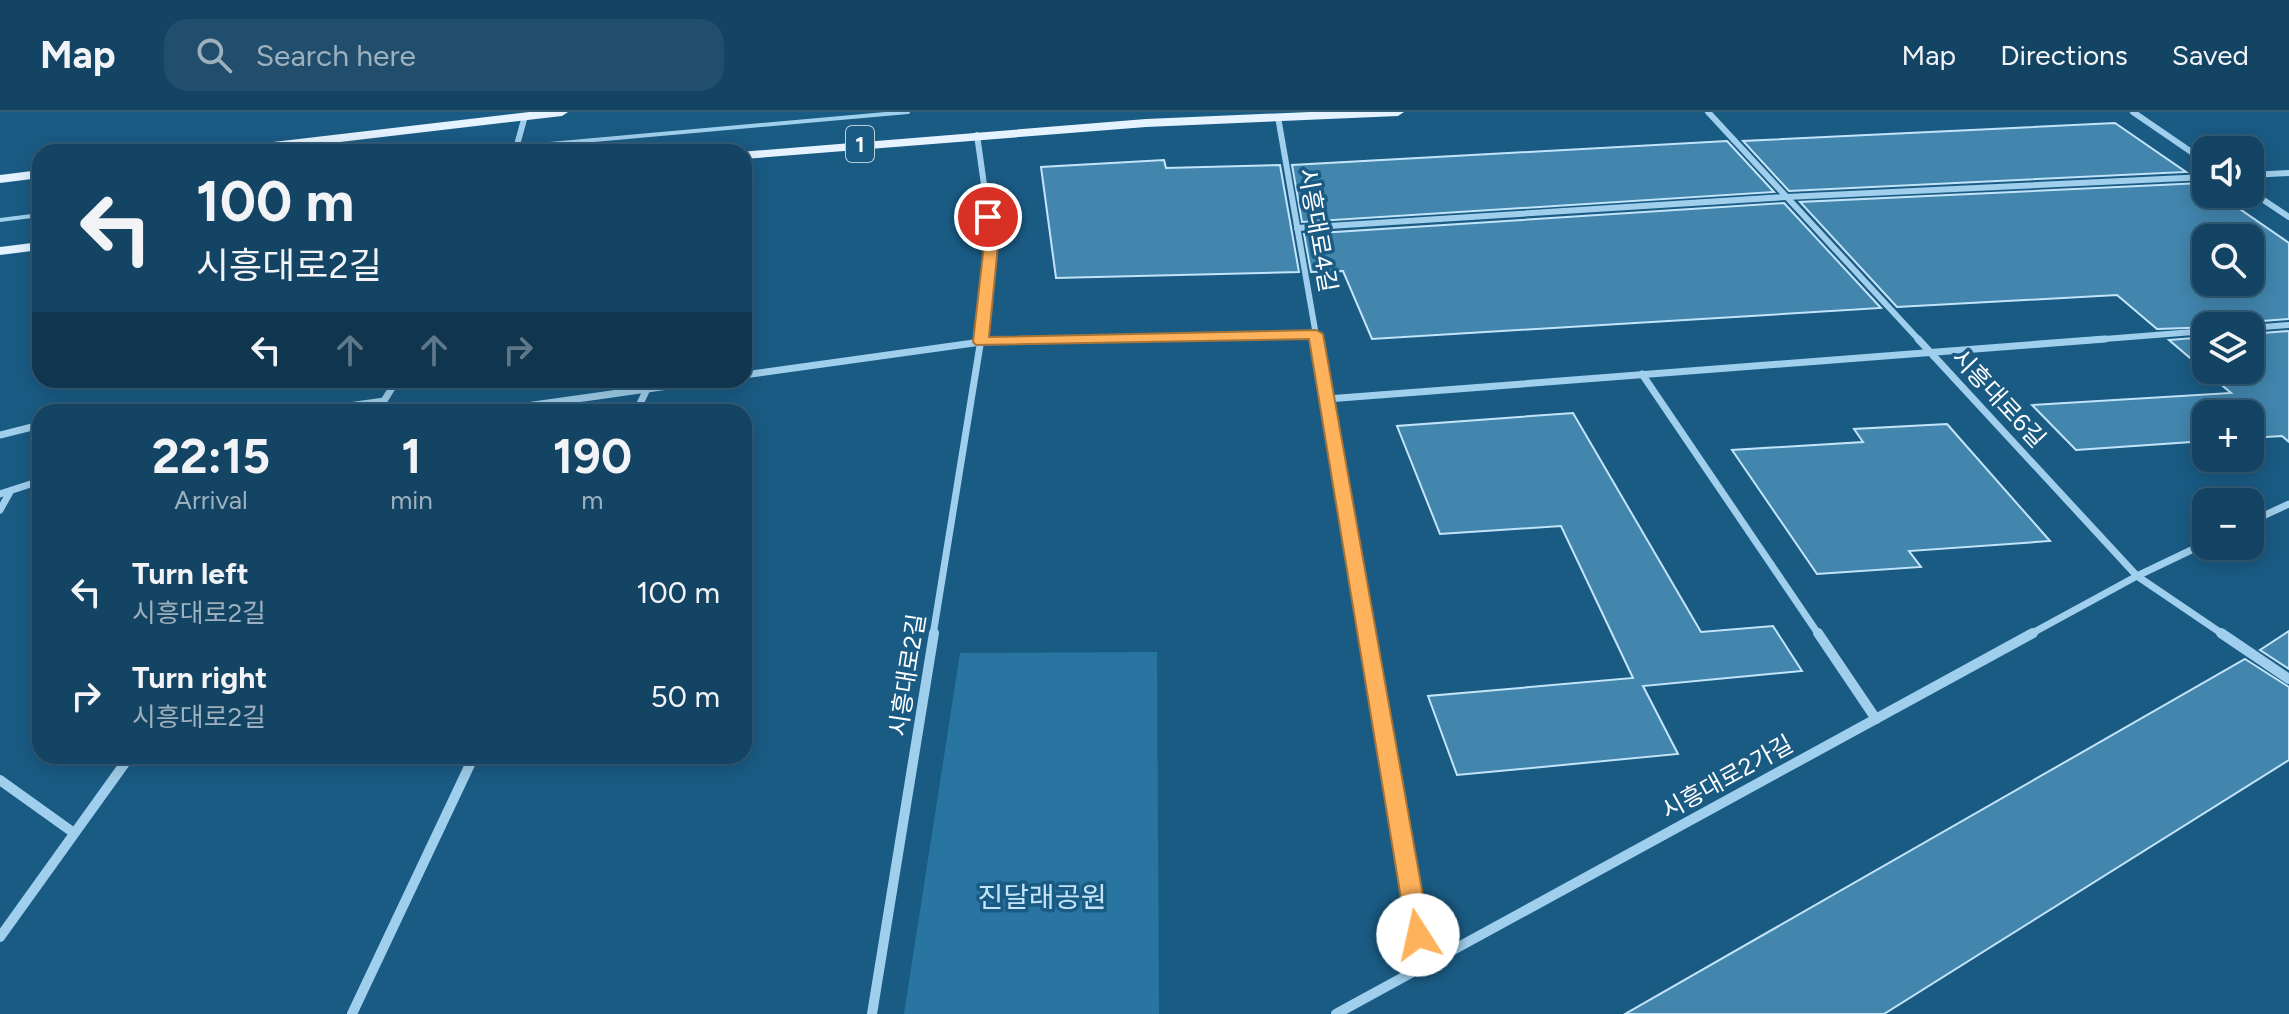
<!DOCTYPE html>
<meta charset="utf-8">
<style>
:root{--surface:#144463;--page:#214e6c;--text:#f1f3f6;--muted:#9db0be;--line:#335c78}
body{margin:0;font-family:Figtree,"Noto Sans KR",sans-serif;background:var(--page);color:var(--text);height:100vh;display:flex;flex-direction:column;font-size:30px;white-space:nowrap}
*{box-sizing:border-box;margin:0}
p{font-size:26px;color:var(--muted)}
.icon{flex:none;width:44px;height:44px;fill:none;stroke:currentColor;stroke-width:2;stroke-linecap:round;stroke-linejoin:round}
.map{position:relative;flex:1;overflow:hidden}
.panel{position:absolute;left:32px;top:292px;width:720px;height:360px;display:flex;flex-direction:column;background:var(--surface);border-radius:24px;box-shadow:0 4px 20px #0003,0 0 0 2px var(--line)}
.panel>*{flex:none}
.top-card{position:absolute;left:32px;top:32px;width:720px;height:244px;border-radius:24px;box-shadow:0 4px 20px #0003,0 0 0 2px var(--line);background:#144463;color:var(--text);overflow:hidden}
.tools{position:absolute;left:2192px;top:24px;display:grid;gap:16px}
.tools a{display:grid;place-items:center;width:72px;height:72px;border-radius:16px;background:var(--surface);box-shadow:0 4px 20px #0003,0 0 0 2px var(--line);font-size:40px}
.pin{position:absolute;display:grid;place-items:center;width:68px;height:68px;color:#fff;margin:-34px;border:4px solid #fff;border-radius:50%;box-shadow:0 2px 8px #0007}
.me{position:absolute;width:88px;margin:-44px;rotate:350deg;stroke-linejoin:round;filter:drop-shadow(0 0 6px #0008)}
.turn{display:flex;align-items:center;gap:28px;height:168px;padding:0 32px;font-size:36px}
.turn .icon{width:104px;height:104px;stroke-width:2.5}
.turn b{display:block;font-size:56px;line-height:68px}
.lanes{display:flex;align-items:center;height:76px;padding:0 32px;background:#0003;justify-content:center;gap:40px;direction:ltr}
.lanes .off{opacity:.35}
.eta{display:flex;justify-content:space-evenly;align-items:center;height:136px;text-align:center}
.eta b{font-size:48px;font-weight:700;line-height:56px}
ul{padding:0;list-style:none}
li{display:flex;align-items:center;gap:24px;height:104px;padding:0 32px}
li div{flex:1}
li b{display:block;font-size:30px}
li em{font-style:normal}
header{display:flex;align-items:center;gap:48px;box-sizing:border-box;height:112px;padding:0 40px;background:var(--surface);border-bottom:2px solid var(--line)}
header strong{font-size:38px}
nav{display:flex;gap:44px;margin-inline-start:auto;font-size:28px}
.search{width:560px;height:72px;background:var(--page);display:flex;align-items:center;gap:20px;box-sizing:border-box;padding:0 28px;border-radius:24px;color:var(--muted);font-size:30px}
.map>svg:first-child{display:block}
.green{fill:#2875a2}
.building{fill:#4286ae;stroke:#c4e5f9;stroke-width:2;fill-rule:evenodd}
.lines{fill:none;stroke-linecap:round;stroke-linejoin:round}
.service{stroke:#9fcfec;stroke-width:4}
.minor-far2{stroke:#9fcfec;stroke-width:6}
.minor-far1{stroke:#9fcfec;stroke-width:7}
.minor{stroke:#9fcfec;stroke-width:10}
.primary{fill:#e4f3ff;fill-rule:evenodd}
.route{fill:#feb25b;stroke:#a5743b;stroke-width:2}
.labels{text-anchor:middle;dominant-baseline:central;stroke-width:7;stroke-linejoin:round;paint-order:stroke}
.shield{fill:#1a5b84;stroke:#baceda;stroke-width:2}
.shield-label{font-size:22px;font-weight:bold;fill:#fff}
.street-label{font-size:24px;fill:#fff;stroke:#1a5b84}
.near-park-label{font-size:28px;fill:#c4e5f9;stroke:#1a5b84}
</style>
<header>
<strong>Map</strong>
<div class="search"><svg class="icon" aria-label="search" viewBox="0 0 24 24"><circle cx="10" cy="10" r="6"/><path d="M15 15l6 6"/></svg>Search here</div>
<nav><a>Map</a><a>Directions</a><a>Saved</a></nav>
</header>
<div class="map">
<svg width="2289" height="902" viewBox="0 0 2289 902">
<rect width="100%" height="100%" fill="#1a5b84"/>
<path class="green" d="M1157,540L1159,902H904L960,541Z"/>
<g class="building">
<path d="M2115,11L2186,60L1789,79L1743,29Z"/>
<path d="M1727,29L1774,80L1302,110L1292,53Z"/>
<path d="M1164,48L1166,56L1280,53L1299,160L1056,166L1041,55Z"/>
<path d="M2202,71L2206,74V82H2218L2289,131V207L2250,210L2244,214L2157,217L2117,183L1897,195L1800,90ZM2206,126H2250V170H2206Z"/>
<path d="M1784,91L1881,196L1372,227L1343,159L1311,160L1304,122Z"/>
<path d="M2289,219V330L2282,324L2250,326V302H2206V329L2076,338L2032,293L2231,281L2169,228L2206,225V258H2250V222Z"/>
<path d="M1573,301L1701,520L1773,514L1802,559L1643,574L1678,642L1457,663L1428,584L1633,566L1561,414L1440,422L1397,314Z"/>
<path d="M1947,312L2050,429L1909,439L1921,455L1817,462L1732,338L1863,330L1854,317Z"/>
<path d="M2289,519V557L2260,538Z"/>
<path d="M2245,547L2289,575V648L1884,902H1625Z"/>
</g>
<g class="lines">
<g class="service">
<path d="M412,40L516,35L908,0"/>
<path d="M0,108L40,103"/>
</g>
<g class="minor-far2">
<path d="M1708,0L1920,229"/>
<path d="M2133,0L2206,50"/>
<path d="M1278,5L1317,229"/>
<path d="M977,23L988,101L981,229"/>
<path d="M515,40L525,4"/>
<path d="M2250,63L2289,61"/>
<path d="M2250,79L2289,105"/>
<path d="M1297,116L1786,85L2206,65"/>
<path d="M2250,216L2289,213"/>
<path d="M1030,229L1316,222"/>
<path d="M2079,229L2206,219"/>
</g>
<g class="minor-far1">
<path d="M1316,227L1367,523"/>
<path d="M1918,227L2137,464L2224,523"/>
<path d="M1642,262L1819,523"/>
<path d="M744,263L981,230L1113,227"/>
<path d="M1327,287L2105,227"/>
<path d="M307,300L384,289"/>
<path d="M377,300L397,268"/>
<path d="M484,300L711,268"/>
<path d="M636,300L647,277"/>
<path d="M0,323L40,313"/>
<path d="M0,382L40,369"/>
<path d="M0,398L10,380"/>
<path d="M2250,410L2289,392"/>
<path d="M933,523L981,227"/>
<path d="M2029,523L2137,464L2206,431"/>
</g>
<g class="minor">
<path d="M1367,521L1424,853"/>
<path d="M1818,521L1876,607"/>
<path d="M2221,521L2289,567"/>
<path d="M0,668L74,721"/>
<path d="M0,825L130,644"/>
<path d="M352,902L474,644"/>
<path d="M872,902L934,521"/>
<path d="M1336,902L2033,521"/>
</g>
<g class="primary">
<path d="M529,0H568L562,4L255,40H214L221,36Z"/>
<path d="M1310,0H1404L1398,4L1146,15L744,47V40H740L1146,7Z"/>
<path d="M40,58V66L0,71V63Z"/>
<path d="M40,130V138L0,143V135Z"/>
</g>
</g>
<path class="route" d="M988,101L995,105L998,133L989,225L1316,218L1323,222L1430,823L1427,830L1418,833L1410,830L1407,823L1309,227L976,233L973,230L984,133L982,105Z"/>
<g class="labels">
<rect class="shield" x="846" y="14" width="28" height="36" rx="6"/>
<g class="shield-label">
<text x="860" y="32">1</text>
</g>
<g class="street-label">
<text transform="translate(1318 118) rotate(80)">시흥대로4길</text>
<text transform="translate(1999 286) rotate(47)">시흥대로6길</text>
<text transform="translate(907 563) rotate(-81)">시흥대로2길</text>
<text transform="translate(1727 665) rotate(-29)">시흥대로2가길</text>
</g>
<g class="near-park-label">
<text x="1042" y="785">진달래공원</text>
</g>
</g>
</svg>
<div class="tools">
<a><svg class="icon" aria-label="sound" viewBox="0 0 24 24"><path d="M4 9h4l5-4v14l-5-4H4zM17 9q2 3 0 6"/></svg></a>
<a><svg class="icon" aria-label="search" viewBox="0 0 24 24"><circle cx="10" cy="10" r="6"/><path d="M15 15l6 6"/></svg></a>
<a><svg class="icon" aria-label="layers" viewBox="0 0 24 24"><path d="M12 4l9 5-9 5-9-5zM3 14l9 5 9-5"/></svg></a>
<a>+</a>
<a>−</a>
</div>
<div class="pin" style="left:988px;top:105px;background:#d93025"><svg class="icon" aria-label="arrive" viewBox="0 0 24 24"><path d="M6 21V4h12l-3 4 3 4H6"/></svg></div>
<svg class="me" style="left:1418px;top:823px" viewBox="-20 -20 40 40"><circle r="19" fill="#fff"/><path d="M0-13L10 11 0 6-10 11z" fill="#feb25b"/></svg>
<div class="top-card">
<div class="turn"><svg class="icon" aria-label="left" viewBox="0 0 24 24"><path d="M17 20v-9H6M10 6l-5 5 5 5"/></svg><div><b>100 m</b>시흥대로2길</div></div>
<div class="lanes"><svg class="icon" aria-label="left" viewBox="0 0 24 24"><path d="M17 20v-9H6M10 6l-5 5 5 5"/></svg><svg class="icon off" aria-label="ahead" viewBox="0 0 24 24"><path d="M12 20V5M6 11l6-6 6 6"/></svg><svg class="icon off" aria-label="ahead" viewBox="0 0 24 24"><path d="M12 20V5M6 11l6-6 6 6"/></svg><svg class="icon off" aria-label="right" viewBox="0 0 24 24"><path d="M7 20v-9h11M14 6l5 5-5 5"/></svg></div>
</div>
<section class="panel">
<div class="eta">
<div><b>22:15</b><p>Arrival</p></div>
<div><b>1</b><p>min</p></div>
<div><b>190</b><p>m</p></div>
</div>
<ul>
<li><svg class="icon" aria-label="left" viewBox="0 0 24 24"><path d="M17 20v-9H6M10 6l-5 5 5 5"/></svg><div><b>Turn left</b><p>시흥대로2길</p></div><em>100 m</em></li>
<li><svg class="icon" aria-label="right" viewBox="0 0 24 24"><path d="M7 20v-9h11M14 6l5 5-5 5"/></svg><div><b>Turn right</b><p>시흥대로2길</p></div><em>50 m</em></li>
</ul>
</section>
</div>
